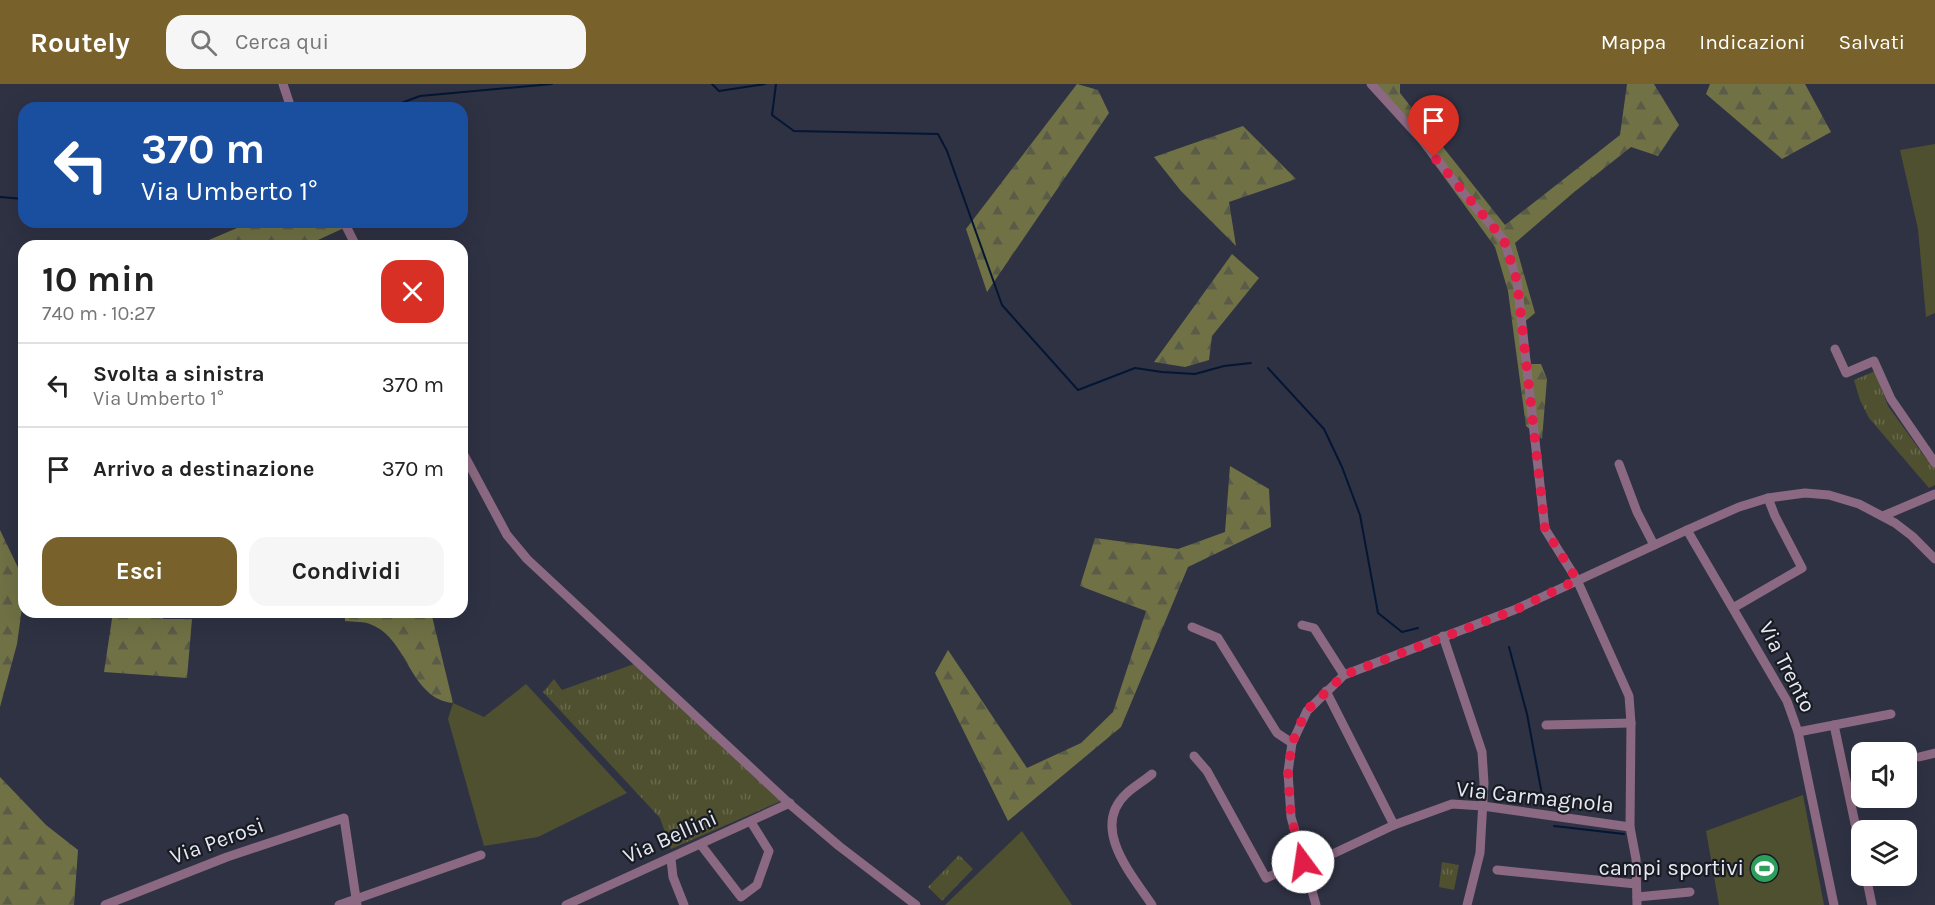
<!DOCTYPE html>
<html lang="it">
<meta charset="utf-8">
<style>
:root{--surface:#fff;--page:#f6f6f6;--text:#222;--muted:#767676;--line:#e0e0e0;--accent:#78612a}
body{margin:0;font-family:Karla,sans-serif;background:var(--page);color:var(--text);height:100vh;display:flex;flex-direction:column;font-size:22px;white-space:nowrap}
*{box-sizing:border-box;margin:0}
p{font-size:20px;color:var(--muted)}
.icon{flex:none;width:33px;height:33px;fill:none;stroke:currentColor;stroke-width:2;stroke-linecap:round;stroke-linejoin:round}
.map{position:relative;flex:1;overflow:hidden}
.details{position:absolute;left:18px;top:156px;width:450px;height:378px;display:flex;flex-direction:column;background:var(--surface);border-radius:18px;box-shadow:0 6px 24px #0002}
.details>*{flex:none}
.top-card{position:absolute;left:18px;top:18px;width:450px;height:126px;border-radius:18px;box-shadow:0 6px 24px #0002;background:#1a4fa0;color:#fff;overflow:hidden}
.controls{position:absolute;left:1851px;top:658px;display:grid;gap:12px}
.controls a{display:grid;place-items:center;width:66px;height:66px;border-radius:12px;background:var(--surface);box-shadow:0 6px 24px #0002;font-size:30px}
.pin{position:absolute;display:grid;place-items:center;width:51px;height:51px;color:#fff;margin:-62px -26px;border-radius:50% 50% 50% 0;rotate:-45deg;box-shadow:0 0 6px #0007}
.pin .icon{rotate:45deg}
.me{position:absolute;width:66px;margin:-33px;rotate:346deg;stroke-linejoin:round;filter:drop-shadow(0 0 4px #0008)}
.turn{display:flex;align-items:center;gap:21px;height:126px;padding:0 24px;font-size:27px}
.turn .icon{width:78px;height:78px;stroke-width:2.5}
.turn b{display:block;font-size:42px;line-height:51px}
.round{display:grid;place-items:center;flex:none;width:63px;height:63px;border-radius:18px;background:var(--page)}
.head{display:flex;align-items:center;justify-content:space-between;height:102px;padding:0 24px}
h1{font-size:36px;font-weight:700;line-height:45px}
.cta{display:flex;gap:12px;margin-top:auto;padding:12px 24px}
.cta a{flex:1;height:69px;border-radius:18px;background:var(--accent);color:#fff;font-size:24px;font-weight:700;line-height:69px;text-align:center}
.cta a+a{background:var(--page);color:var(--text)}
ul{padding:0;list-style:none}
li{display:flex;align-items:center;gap:18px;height:84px;padding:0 24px;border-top:2px solid var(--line)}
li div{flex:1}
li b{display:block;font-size:22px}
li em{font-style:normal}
header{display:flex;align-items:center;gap:36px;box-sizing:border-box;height:84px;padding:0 30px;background:var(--accent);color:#fff}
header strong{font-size:28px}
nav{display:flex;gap:33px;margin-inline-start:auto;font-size:21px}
.search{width:420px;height:54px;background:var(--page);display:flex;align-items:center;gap:15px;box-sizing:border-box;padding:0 21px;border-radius:18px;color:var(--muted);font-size:22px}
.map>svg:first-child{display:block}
.grass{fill:#4f502f}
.forest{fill:url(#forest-firs)}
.park{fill:url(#park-tufts)}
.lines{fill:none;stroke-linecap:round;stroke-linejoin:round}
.stream{stroke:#041634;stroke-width:2}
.minor{stroke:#8c6982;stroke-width:9}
.route{stroke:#e11d48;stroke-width:10;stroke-dasharray:0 18}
.labels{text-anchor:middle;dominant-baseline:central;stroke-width:4.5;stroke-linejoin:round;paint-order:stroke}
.street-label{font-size:22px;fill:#e6e9f4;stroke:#191b22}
.poi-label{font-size:22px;fill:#e6e9f4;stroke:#191b22;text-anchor:end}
</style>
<header>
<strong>Routely</strong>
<div class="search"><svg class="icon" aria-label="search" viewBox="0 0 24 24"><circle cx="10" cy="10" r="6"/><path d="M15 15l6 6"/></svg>Cerca qui</div>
<nav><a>Mappa</a><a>Indicazioni</a><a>Salvati</a></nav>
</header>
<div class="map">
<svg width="1935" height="821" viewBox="0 0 1935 821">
<defs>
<pattern id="forest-firs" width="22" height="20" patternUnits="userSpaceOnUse" patternTransform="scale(1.5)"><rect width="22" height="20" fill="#707245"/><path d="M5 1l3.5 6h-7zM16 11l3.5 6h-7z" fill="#5a5c47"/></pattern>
<pattern id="park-tufts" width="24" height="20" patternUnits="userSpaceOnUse" patternTransform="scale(1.5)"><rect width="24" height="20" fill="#4f502f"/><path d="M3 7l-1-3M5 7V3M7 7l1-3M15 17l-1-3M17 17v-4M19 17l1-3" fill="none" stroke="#68694e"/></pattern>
</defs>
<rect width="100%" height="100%" fill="#2f3243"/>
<g class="grass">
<path d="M1935,60V229L1926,233L1918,145L1900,66Z"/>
<path d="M526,600L627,709L538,753L484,762L448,635L453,619L484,633Z"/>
<path d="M1803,711L1824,821H1719L1706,747Z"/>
<path d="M1022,747L1072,821H945Z"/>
</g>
<g class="forest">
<path d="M1077,0L1098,6L1109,29L987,208L966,145Z"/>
<path d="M1368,0H1400V9L1505,141L1620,51L1627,0H1654L1679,41L1658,72L1631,63L1573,109L1515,159L1535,229L1523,239L1531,280H1541L1547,295L1542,355L1526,342L1508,207L1495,163L1420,60Z"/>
<path d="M1710,0H1805L1831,48L1782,75L1706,10Z"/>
<path d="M1243,42L1296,95L1229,118L1236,162L1181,107L1154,73Z"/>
<path d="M251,138H340L344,144L305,162H195Z"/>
<path d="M1232,170L1259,194L1212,252L1209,276L1185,283L1154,278Z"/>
<path d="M1230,382L1269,405L1271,443L1188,483L1121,643L1008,737L935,589L948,566L1027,684L1081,659L1113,628L1146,527L1080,502L1095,454L1178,465L1225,448Z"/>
<path d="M0,446L24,496V510L17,560L0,623Z"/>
<path d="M113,528H146L164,535H192L187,594L104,588Z"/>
<path d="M345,528H431L453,619C410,615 408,555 372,541C365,537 353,538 345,537Z"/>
<path d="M0,693L46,741L78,766L74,821H0Z"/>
</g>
<g class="park">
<path d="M1875,287L1888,322L1927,376L1935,371V401L1929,404L1869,334L1860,316L1854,296Z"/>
<path d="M634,580L781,717L671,765L660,734L543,608L554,595L562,606Z"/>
<path d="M959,771L973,785L942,817L928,803Z"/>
<path d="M1442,778L1459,781L1454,806L1439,803Z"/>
</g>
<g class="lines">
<g class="stream">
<path d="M712,0L719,7L765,0"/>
<path d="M776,0L772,31L794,47L938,50L947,67L1002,221L1078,306L1135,284L1162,288L1195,290L1224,282L1251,279"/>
<path d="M388,24L420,12L552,0"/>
<path d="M0,113L24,115"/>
<path d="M1268,284L1324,345L1342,383L1360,431L1378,529L1402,548L1418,544"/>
<path d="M1509,563L1527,630L1543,716"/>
<path d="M1554,742L1624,750"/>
</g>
<g class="minor">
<path d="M283,0L291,24"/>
<path d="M1371,0L1423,57L1458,103L1504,156L1517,197L1545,445L1577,496L1629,612L1631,639L1630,743L1636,775L1637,821"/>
<path d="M344,138L356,162"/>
<path d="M1835,265L1846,289L1874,277L1891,315L1935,379"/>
<path d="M462,367L507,451L527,475L792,722L839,762L916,821"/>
<path d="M1619,380L1637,428L1654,461"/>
<path d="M1883,432L1935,410"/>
<path d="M1687,446L1787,617L1798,648L1834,821"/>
<path d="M1733,524L1802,484L1775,432L1768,414"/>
<path d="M1302,541L1314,544L1344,591"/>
<path d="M1192,543L1218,554L1277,649L1292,659"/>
<path d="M1443,552L1482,668L1484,699L1480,769L1467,821"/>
<path d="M1326,607L1394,741"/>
<path d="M1546,641L1631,639"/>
<path d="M1834,641L1862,772"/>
<path d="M1798,648L1891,630"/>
<path d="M1194,672L1207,687L1266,794L1303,778"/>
<path d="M1919,673L1935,669"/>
<path d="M701,761L741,813L757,801L769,767L751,738"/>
<path d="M671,775L673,793L684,821"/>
<path d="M1305,783L1394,741L1452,720L1483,722L1630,743"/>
<path d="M1497,786L1636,800"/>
<path d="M1866,792L1872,821"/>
<path d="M1637,813L1690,808"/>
<path d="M105,821L227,773L344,734L357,821"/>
<path d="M339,821L481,771"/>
<path d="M566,821L790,719"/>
<path d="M1152,821C1132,791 1090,744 1126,710C1133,703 1144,697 1152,690"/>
<path d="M1316,821L1291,733L1288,688L1292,659L1307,627L1344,591L1514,526L1687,446L1739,423L1768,414L1805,409L1829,411L1859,420L1895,439L1912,452L1935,475"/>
</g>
</g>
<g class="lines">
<path class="route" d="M1303,778L1291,733L1288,688L1292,659L1306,627L1344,591L1515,526L1577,496L1545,445L1517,197L1504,156L1434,73"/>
</g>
<defs>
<symbol id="stadium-disc" viewBox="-11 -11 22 22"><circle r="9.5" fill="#2e9e5b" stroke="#191b22"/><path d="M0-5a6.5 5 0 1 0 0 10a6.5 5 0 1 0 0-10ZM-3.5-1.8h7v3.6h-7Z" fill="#fff"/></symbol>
</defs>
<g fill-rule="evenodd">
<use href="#stadium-disc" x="1748" y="768" width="33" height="33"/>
</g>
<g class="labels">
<g class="street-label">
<text transform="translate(1787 583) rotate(63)">Via Trento</text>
<text transform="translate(1535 713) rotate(6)">Via Carmagnola</text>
<text transform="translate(670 753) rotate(-24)">Via Bellini</text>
<text transform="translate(217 757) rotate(-20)">Via Perosi</text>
</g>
<g class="poi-label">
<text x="1744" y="784">campi sportivi</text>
</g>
</g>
</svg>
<div class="controls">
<a><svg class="icon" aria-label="sound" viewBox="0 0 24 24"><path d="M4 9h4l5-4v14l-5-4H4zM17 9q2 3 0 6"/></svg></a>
<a><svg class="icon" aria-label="layers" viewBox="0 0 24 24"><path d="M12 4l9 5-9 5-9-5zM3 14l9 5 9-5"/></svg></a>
</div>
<div class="pin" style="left:1434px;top:73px;background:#d93025"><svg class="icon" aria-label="arrive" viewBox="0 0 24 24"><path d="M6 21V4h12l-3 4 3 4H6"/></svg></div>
<svg class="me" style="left:1303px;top:778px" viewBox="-20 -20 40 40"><circle r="19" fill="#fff"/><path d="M0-13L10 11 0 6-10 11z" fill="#e11d48"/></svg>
<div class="top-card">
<div class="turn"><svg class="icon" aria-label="left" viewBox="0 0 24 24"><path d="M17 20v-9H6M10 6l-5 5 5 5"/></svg><div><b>370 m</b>Via Umberto 1°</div></div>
</div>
<section class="details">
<div class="head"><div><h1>10 min</h1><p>740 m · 10:27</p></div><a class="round" style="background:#d93025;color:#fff"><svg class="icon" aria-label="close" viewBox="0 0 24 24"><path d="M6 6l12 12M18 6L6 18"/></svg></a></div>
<ul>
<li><svg class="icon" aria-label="left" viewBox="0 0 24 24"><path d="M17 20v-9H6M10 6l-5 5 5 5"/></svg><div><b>Svolta a sinistra</b><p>Via Umberto 1°</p></div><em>370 m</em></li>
<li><svg class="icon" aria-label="arrive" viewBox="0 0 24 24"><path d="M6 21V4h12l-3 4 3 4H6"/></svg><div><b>Arrivo a destinazione</b></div><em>370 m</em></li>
</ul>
<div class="cta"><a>Esci</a><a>Condividi</a></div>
</section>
</div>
